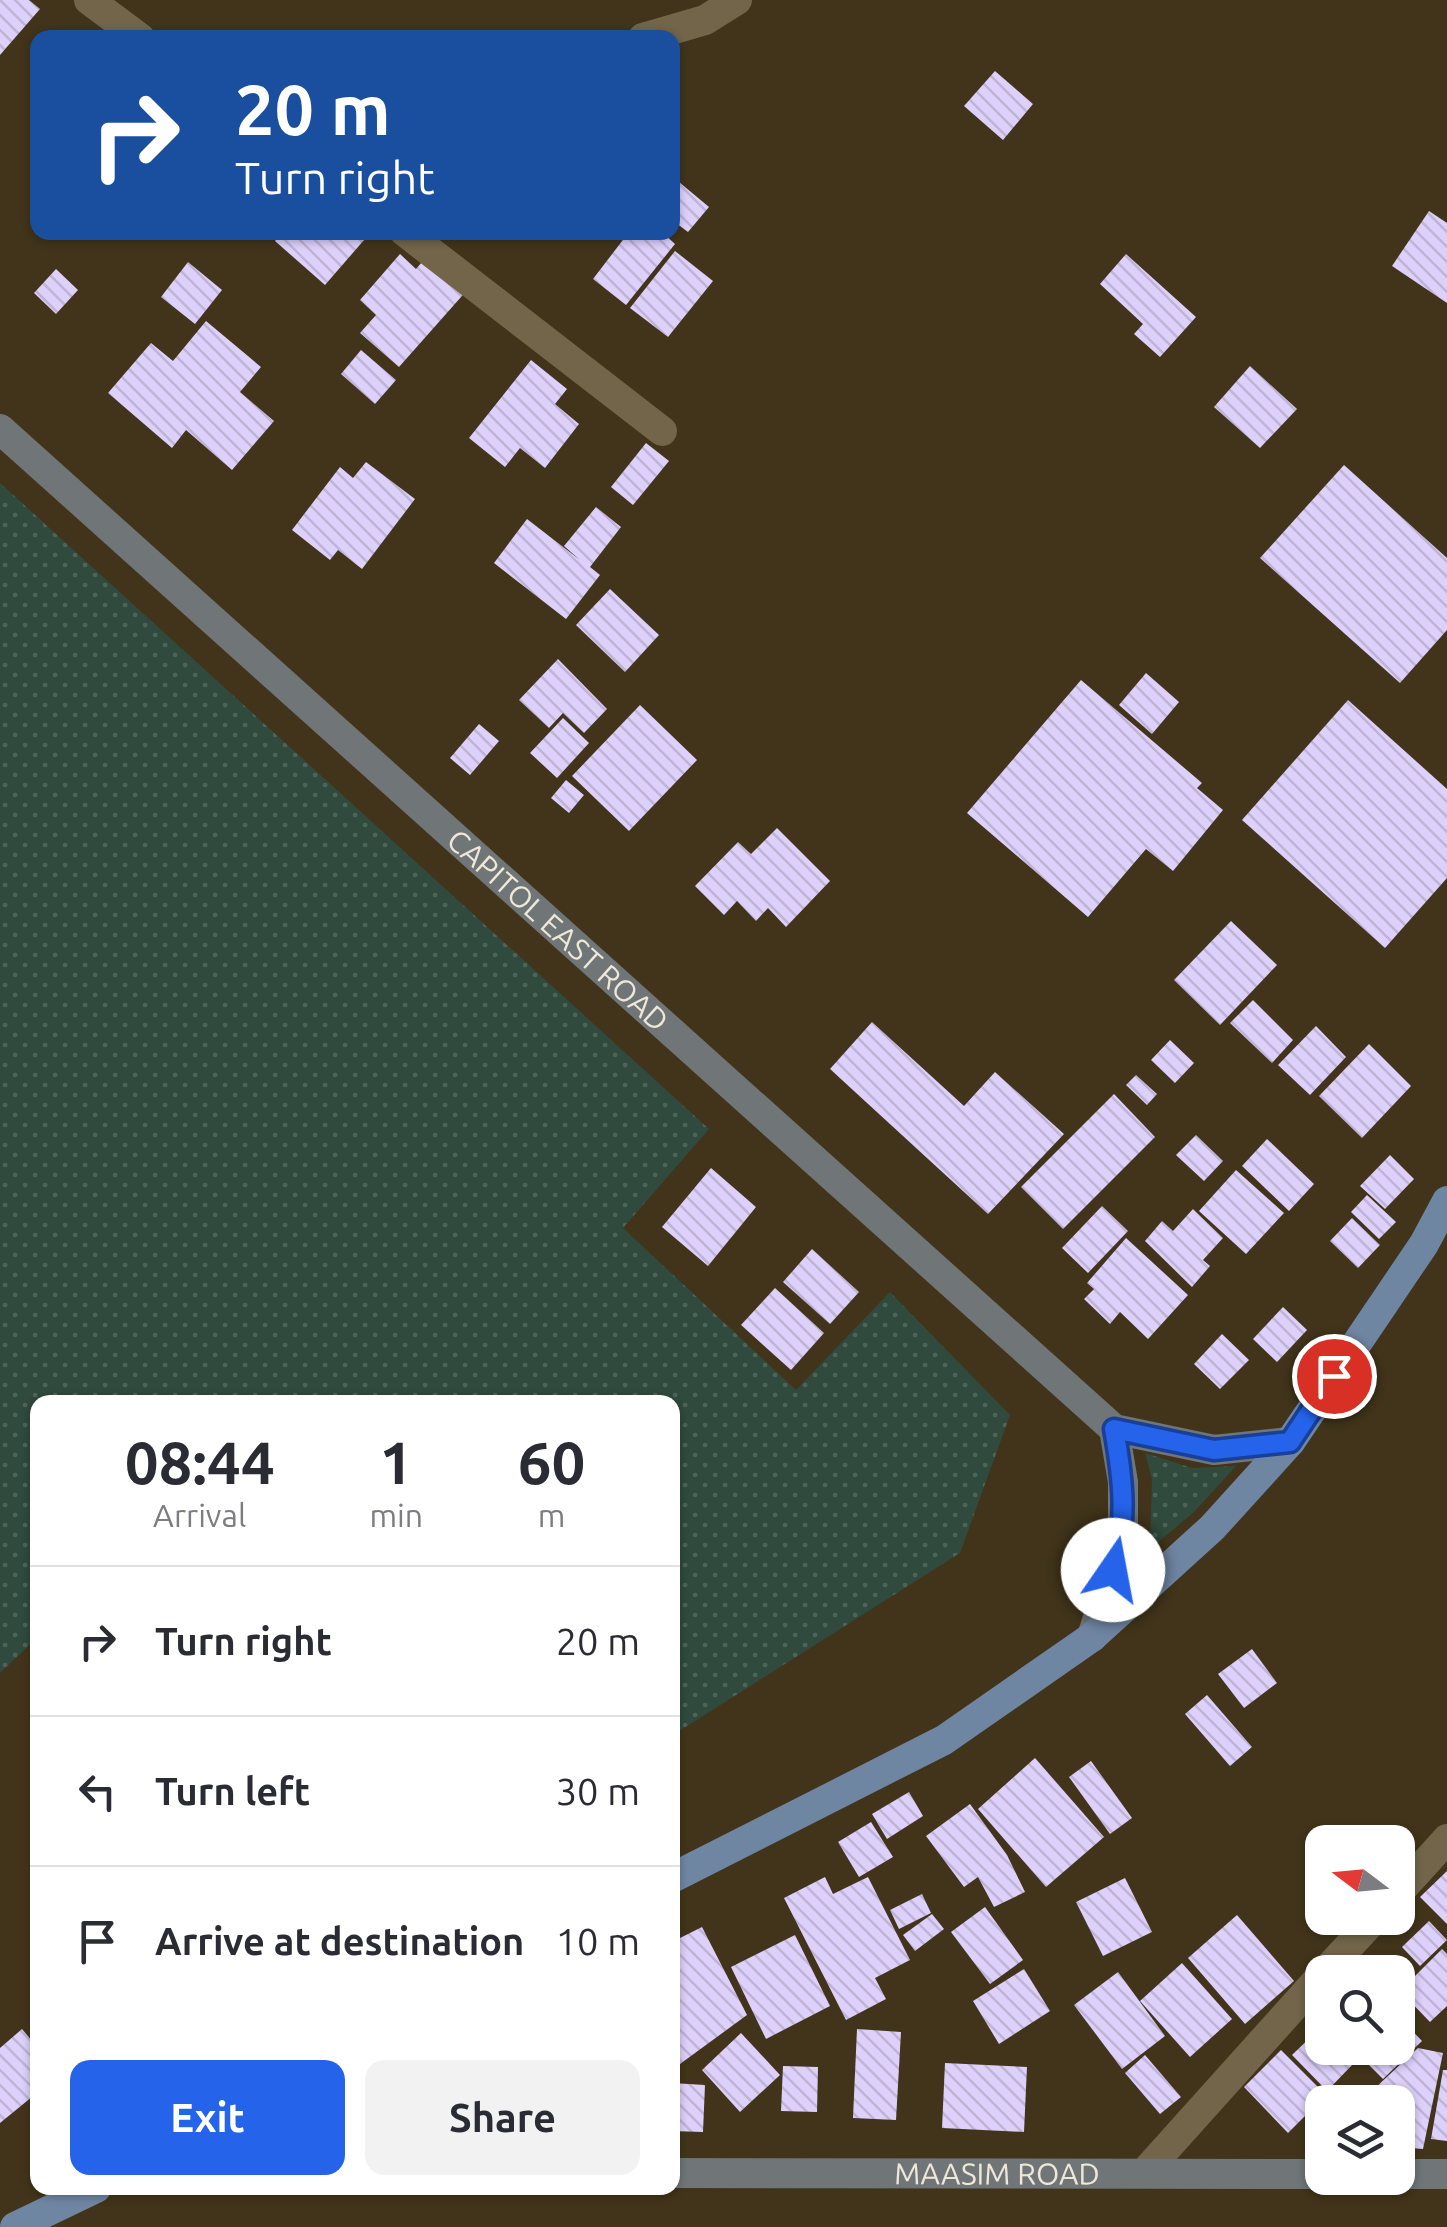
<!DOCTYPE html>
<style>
:root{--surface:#fff;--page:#f2f2f3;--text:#2b2b33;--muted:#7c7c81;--line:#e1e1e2;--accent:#2563eb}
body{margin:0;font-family:Ubuntu,sans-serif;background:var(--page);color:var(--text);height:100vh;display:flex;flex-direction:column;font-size:38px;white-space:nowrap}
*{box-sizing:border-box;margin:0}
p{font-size:32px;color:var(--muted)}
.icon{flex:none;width:55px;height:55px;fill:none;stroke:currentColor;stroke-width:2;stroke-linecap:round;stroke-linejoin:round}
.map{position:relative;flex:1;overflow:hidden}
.details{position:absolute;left:30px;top:1395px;width:650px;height:800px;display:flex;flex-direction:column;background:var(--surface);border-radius:20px;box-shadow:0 2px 8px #0004}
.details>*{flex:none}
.top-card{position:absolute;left:30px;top:30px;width:650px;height:210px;border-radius:20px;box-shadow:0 2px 8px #0004;background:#1a4fa0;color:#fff;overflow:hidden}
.needle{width:65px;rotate:286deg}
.tools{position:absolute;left:1305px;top:1825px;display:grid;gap:20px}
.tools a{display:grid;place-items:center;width:110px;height:110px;border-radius:20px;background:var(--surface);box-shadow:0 2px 8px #0004;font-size:50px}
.pin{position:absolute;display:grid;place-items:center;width:85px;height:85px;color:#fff;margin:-42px;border:5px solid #fff;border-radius:50%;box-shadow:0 2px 10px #0007}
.me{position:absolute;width:110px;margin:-55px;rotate:12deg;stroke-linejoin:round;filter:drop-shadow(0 0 8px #0008)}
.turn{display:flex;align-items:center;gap:35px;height:210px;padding:0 40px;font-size:45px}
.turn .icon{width:130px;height:130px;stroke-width:2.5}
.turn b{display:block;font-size:70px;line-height:85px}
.eta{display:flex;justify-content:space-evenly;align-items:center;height:170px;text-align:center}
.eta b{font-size:60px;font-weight:700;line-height:70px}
.cta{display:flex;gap:20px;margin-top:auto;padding:20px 40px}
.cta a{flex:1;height:115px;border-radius:20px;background:var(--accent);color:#fff;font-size:40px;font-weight:700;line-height:115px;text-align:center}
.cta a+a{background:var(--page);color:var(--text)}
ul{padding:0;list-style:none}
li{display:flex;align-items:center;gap:30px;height:150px;padding:0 40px;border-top:2px solid var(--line)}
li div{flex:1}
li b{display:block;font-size:38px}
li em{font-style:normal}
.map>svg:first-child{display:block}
.grass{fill:url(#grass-dots)}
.building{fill:url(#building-back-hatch)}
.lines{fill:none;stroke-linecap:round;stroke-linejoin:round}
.street{stroke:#72654a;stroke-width:30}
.secondary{stroke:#707677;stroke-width:30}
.primary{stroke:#6f86a3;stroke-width:30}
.route-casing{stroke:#184099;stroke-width:25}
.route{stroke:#2563eb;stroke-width:18}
.labels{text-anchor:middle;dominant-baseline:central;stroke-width:10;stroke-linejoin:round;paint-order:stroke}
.street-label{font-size:30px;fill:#efe8d9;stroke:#362a10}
</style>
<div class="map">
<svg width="1447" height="2227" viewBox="0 0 1447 2227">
<defs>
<pattern id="grass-dots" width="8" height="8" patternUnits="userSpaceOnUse" patternTransform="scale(2.5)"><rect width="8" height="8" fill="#304a3d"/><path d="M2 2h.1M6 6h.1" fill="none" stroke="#4e6458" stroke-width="1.8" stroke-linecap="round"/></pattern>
<pattern id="building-back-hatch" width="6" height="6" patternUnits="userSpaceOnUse" patternTransform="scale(2.5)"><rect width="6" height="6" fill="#ddd0fb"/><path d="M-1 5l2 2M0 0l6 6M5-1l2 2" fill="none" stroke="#bfb4d6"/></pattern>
</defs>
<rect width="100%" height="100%" fill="#41341a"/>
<g class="grass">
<path d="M0,483L709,1129L623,1228L796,1390L890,1292L1010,1415L960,1553L673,1735L672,1402H38L37,1638L0,1673Z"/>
<path d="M1145,1453L1192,1468L1236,1466L1194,1512L1150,1549L1152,1479Z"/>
</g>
<g class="building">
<path d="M0,0H29L40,9L0,55Z"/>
<path d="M995,71L1033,104L1003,140L964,106Z"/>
<path d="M679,182L709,207L688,232L672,220V190Z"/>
<path d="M1429,211L1447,223V303L1392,266Z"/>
<path d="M282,232H371L325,285L275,241Z"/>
<path d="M629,232H662L675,244L626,305L593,279Z"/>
<path d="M675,251L713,281L668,337L630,308Z"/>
<path d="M400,254L416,269L429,254L469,288L399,367L360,333L376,315L360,300Z"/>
<path d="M1126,254L1196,317L1160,357L1134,334L1143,324L1100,284Z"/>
<path d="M188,262L222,290L195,324L161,297Z"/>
<path d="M56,269L78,290L56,314L34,293Z"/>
<path d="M206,321L261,367L240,392L274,421L232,470L186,430L172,448L108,393L151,343L173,361Z"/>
<path d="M361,350L396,380L375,404L341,374Z"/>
<path d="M531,360L567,389L555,404L579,424L545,468L520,448L505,467L469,438Z"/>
<path d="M1250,366L1297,409L1260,448L1214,407Z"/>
<path d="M646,443L669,461L633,505L611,487Z"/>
<path d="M366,462L415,499L362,569L338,550L330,560L292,530L340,467L353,478Z"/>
<path d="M1344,465L1447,558V630L1400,683L1260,558Z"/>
<path d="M596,507L621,527L590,567L600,575L566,619L494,563L527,519L580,560L564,546Z"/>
<path d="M610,589L659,635L625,672L576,625Z"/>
<path d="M558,659L607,709L584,733L563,713L549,728L519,700Z"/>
<path d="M1146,673L1179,702L1152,734L1119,705Z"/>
<path d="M1081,680L1202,783L1197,788L1223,810L1173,871L1146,849L1088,917L967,813Z"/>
<path d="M1348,700L1447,789V878L1385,948L1242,820Z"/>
<path d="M640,705L697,760L629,831L572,776Z"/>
<path d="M563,718L589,743L557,778L530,753Z"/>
<path d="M479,724L499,741L470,775L450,758Z"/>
<path d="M566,780L584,795L569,813L551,798Z"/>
<path d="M777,828L830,881L786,927L768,908L756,921L737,901L724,915L695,886L738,842L751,854Z"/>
<path d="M1231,921L1277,965L1220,1025L1174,980Z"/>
<path d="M1253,1000L1293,1040L1272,1063L1230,1023Z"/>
<path d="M872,1022L964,1106L995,1072L1064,1134L988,1214L830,1069Z"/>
<path d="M1316,1026L1346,1057L1310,1095L1278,1065Z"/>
<path d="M1170,1040L1194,1063L1175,1083L1151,1060Z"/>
<path d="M1369,1044L1411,1086L1362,1138L1319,1096Z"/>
<path d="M1136,1075L1157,1094L1147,1105L1126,1085Z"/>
<path d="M1114,1094L1155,1137L1063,1229L1021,1187Z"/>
<path d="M1196,1135L1223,1161L1204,1181L1176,1155Z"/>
<path d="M1267,1139L1314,1184L1289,1211L1242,1166Z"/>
<path d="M1390,1155L1414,1179L1385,1209L1360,1186Z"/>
<path d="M711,1168L756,1207L708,1266L662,1227Z"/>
<path d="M1236,1170L1284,1213L1246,1254L1199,1211Z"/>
<path d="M1367,1195L1396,1222L1379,1239L1351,1212Z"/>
<path d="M1102,1206L1128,1231L1088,1273L1062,1248Z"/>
<path d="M1193,1209L1223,1238L1203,1260L1210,1266L1192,1287L1145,1241L1162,1221L1173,1231Z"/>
<path d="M1352,1218L1380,1245L1358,1268L1330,1241Z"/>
<path d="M1126,1238L1188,1295L1148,1339L1120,1312L1110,1324L1084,1299L1094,1289L1087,1283Z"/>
<path d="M812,1249L859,1292L830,1324L783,1282Z"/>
<path d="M775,1288L824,1333L791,1370L741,1325Z"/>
<path d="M1283,1307L1307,1330L1277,1362L1253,1339Z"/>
<path d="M1222,1334L1249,1360L1220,1389L1194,1364Z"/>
<path d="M1252,1649L1277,1683L1244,1708L1218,1674Z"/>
<path d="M1207,1695L1252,1747L1230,1766L1185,1714Z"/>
<path d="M1035,1758L1104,1837L1046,1887L978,1809Z"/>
<path d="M1091,1761L1132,1818L1110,1834L1069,1777Z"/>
<path d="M909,1792L923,1816L887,1839L872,1814Z"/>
<path d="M970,1804L1007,1855L1025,1892L994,1907L978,1877L964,1887L926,1836Z"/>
<path d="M871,1822L893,1857L859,1877L838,1842Z"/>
<path d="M1447,1871V1924L1420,1897Z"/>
<path d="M825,1877L833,1894L868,1877L910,1960L875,1978L886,1999L846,2020L784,1898Z"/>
<path d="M1125,1878L1152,1932L1103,1956L1076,1902Z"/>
<path d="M922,1894L931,1913L899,1929L890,1910Z"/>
<path d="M985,1907L1023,1960L990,1984L951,1932Z"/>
<path d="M932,1914L944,1929L915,1951L903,1935Z"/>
<path d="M1237,1915L1294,1981L1245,2024L1188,1958Z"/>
<path d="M1429,1921L1447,1940L1420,1966L1402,1947Z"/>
<path d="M702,1927L747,2015L680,2064L672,2050V1942Z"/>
<path d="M795,1935L830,2006L766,2039L731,1967Z"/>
<path d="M1442,1949L1447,1954V2006L1430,2022L1400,1991Z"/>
<path d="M1182,1963L1232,2019L1190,2057L1140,2001Z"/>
<path d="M1024,1969L1050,2011L999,2044L973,2001Z"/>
<path d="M1118,1972L1165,2036L1122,2069L1074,2005Z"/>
<path d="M1398,2016L1422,2041L1383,2079L1352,2048H1398Z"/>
<path d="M22,2029L38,2048V2092L0,2123V2048Z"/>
<path d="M857,2029L901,2032L896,2120L853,2118Z"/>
<path d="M1319,2029L1322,2032V2048H1337L1353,2064L1327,2091L1292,2055Z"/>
<path d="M741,2033L780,2075L740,2112L702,2070Z"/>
<path d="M1418,2048L1443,2053L1423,2149L1398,2147V2102H1360Z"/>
<path d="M1281,2050L1326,2095L1288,2133L1244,2087Z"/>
<path d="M1145,2055L1181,2097L1160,2114L1125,2073Z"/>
<path d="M945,2063L1027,2067L1024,2132L942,2128Z"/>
<path d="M783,2066L818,2067L817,2112L781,2111Z"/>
<path d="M1443,2070H1447V2141L1431,2139Z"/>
<path d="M672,2083L705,2085L703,2132L672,2131Z"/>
</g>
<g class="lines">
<g class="street">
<path d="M89,0L140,38"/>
<path d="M643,38L705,20L737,0"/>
<path d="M405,232L662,431"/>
<path d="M1398,1893L1447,1839"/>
<path d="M1325,1972L1375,1918"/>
<path d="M1145,2172L1322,1975"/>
</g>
<g class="secondary">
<path id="s1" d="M0,429L1114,1429L1214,1450L1290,1442"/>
<path d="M1092,1637L1123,1536V1482L1114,1429"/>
<path id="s2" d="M672,2173L1322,2174"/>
<path d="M1398,2174H1447"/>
</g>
<g class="primary">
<path d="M672,1878L944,1740L1092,1637L1212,1528L1290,1442L1424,1244L1447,1201"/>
<path d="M15,2227L96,2188"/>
</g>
</g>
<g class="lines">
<defs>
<path id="route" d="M1113,1570C1128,1521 1123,1479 1114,1429L1214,1450L1290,1442L1334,1376"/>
</defs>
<use href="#route" class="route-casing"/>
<use href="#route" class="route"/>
</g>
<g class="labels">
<g class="street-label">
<text stroke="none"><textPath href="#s1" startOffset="750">CAPITOL EAST ROAD</textPath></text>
<text stroke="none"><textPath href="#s2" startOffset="325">MAASIM ROAD</textPath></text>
</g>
</g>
</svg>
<div class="tools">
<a><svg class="needle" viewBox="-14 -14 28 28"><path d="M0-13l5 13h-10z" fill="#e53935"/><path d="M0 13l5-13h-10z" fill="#7c7c81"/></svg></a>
<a><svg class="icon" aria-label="search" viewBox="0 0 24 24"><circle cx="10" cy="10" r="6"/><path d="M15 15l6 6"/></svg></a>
<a><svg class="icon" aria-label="layers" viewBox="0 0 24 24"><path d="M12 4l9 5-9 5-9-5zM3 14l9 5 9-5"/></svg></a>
</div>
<div class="pin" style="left:1334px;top:1376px;background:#d93025"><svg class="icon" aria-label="arrive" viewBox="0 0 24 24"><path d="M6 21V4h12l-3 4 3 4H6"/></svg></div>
<svg class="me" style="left:1113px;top:1570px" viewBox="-20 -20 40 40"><circle r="19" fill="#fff"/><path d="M0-13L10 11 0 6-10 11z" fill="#2563eb"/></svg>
<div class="top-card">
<div class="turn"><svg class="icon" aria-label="right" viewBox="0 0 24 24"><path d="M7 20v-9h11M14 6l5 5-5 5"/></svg><div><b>20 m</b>Turn right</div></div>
</div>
<section class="details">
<div class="eta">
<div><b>08:44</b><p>Arrival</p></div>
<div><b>1</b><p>min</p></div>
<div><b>60</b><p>m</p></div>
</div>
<ul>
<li><svg class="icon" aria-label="right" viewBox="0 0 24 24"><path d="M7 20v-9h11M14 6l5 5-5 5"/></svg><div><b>Turn right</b></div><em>20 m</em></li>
<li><svg class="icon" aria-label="left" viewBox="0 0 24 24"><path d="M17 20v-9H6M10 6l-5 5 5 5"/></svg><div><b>Turn left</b></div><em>30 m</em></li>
<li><svg class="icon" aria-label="arrive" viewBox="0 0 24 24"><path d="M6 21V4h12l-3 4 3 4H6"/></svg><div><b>Arrive at destination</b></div><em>10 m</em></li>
</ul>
<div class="cta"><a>Exit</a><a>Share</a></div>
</section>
</div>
